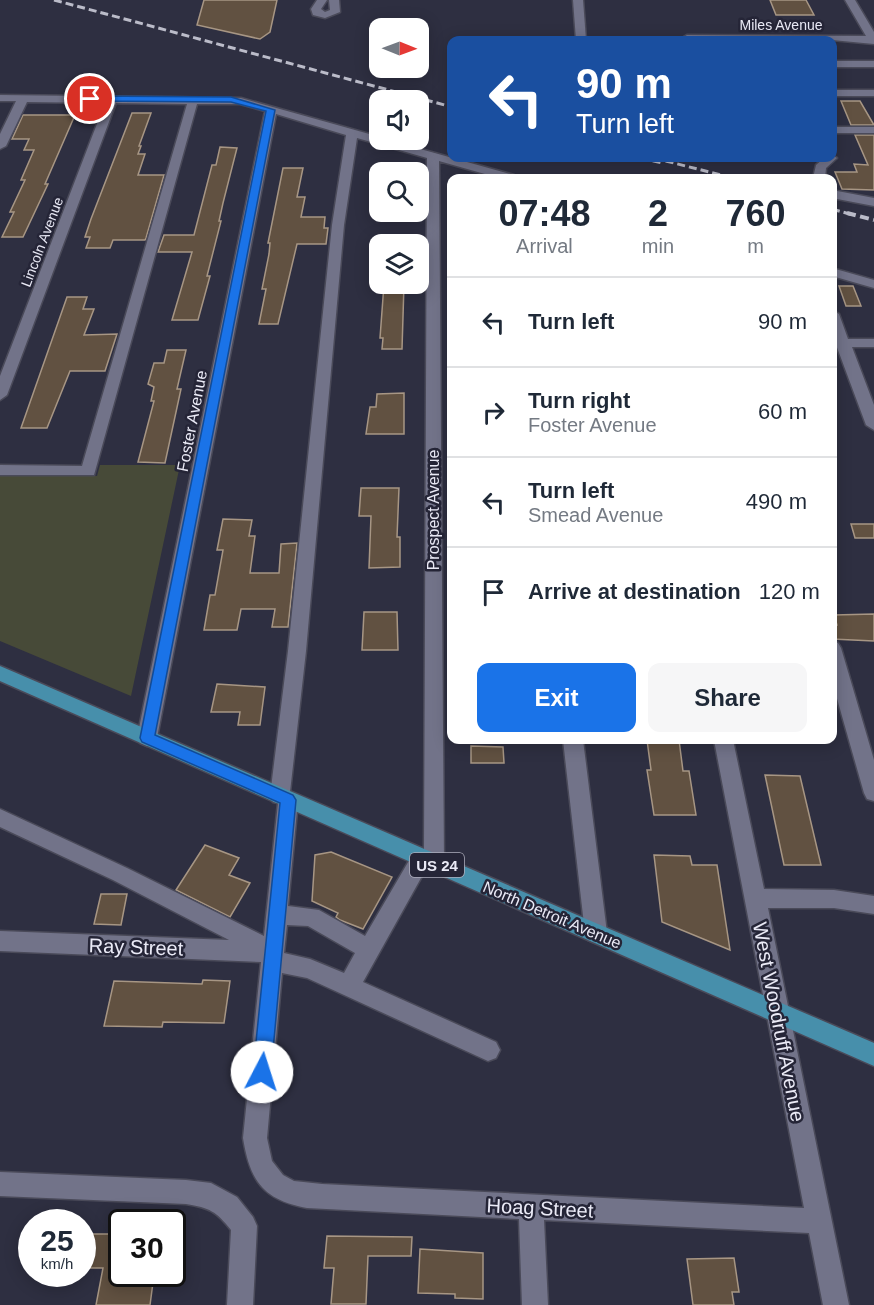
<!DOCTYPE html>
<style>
:root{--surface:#fff;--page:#f6f6f7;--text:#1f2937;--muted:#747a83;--line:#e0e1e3;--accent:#1a73e8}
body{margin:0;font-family:Helvetica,sans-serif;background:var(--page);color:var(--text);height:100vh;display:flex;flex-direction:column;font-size:22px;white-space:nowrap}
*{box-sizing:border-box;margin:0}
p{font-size:20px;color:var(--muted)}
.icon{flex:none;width:33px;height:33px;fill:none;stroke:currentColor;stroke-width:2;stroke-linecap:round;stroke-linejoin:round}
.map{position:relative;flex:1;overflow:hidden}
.panel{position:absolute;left:447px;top:174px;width:390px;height:570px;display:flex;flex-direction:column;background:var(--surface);border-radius:12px;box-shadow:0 3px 15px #0003}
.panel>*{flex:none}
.banner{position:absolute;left:447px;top:36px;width:390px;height:126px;border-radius:12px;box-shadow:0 3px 15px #0003;background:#1a4fa0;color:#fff;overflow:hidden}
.needle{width:39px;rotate:91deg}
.buttons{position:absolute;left:369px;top:18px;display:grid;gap:12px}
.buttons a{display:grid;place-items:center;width:60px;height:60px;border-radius:12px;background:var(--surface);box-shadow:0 3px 15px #0003;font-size:30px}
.speed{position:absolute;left:18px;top:1209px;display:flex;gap:12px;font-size:30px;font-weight:700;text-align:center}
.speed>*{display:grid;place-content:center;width:78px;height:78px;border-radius:50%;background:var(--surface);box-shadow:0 3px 15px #0003;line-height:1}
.speed small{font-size:15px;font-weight:400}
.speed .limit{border:3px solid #111;border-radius:9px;background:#fff;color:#111}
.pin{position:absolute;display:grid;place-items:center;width:51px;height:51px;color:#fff;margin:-26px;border:3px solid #fff;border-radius:50%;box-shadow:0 2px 6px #0007}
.me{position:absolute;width:66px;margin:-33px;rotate:5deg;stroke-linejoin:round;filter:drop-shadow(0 0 4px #0008)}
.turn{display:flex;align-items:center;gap:21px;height:126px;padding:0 30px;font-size:27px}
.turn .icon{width:78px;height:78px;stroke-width:2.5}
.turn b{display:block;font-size:42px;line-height:51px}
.eta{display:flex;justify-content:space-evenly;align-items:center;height:102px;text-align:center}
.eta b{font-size:36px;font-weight:600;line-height:42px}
.cta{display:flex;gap:12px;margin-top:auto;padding:12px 30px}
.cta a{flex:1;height:69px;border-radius:12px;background:var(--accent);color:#fff;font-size:24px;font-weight:600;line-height:69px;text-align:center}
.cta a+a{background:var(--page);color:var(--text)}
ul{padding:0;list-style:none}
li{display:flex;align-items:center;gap:18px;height:90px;padding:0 30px;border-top:2px solid var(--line)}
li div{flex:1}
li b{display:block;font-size:22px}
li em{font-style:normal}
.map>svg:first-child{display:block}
.green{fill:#474a38}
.building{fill:#615141;stroke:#a79684;stroke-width:1.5}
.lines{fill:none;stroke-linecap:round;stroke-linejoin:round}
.minor-casing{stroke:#4a4a59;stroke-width:3}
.major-casing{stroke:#4a4a59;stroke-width:3}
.minor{fill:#727389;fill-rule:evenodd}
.major{fill:#478fab;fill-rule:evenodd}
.rail-far1{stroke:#bbbcc9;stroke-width:3;stroke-dasharray:8 4;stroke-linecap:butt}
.rail{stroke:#bbbcc9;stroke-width:4;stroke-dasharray:9 4.5;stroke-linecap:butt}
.route{fill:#1a73e8;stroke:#114b97;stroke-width:1.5}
.labels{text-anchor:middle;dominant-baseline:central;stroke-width:5;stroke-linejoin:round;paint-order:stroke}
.far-street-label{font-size:14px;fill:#eaeaf6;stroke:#252537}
.shield{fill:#252537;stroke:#afafbd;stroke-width:1.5}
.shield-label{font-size:15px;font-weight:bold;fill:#eaeaf6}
.street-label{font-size:16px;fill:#eaeaf6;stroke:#252537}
.near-street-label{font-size:20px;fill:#eaeaf6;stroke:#252537}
</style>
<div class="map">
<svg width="874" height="1305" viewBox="0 0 874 1305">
<rect width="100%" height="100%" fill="#2e2f41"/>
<path class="green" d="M100,465H180L131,696L0,641V474L97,476Z"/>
<g class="building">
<path d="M204,0H277L270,32L260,39L197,25Z"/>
<path d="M770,0H806L814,15H776Z"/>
<path d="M841,101H860L874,125H851Z"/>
<path d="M132,113H151L139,146H141L138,154H145L138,175H164L146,238L145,240H113L110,248H86L90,237H85L91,219Z"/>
<path d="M23,115H75L45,184H48L23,237H2L14,212H10L25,180H21L34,150H24L29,139H12Z"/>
<path d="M855,135H874V190L842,189L835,172H857L854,164L868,165Z"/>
<path d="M220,147L237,148L223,203L219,221H221L207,276H210L198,320H172L192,252H158L164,235H194L212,165H216Z"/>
<path d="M283,168H303L297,197H305L301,217H325L324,228H328L326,244H297L278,324H259L266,289H262L269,254L270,243H268Z"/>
<path d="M384,284H404L402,349H382L383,338H380Z"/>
<path d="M839,286H853L861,306H846Z"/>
<path d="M67,297H87L83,309H94L84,335L117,334L105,371H70L47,428H21Z"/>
<path d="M167,350H186L177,389H181L165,463L138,462L154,401H151L154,387L148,384L154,363H164Z"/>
<path d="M404,393V434H366L370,407H376L377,394Z"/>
<path d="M361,488H399L397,537H400V567L369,568L371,516H359Z"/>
<path d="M223,519L252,520L249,536H255L250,573H279L281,544L297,543L288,627H272L275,609H241L237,630H204L210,595H215L223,550H217Z"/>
<path d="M851,524H874V538H855Z"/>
<path d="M364,612H397L398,650H362Z"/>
<path d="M874,614V641L832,639V625H837L834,615Z"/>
<path d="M217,684L265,687L260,725H238L240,712H211Z"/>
<path d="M647,740H679L683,771H689L696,815H654L647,770H651Z"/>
<path d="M471,746L503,747L504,763H471Z"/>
<path d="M765,775L800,776L821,865H784Z"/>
<path d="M205,845L239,858L229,875L250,883L230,917L176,890Z"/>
<path d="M331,852L392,877L363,929L340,920L336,917L338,913L312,901L315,855Z"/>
<path d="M654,855L690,856L692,865H717L730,950L662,922Z"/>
<path d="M101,894H127L121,925L94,924Z"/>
<path d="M203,980L230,981L224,1023L163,1022L162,1027L104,1026L114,981L202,984Z"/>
<path d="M82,1234H122V1274L154,1275L150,1305H96L103,1268H82Z"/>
<path d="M327,1236L412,1237L411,1256H368L366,1304H331L334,1268H324Z"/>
<path d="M420,1249L483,1253V1299L455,1298V1294L418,1293Z"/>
<path d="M734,1258L739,1292H732L734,1305H693L687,1259Z"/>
</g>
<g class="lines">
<defs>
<g id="minor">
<path d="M317,0H327L321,9L325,12L330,10L329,0H339L340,12L325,18L313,15L311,9Z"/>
<path d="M573,0H583L586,40H576Z"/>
<path d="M845,0H855L874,32V44L832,40H685L682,38L687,35L866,36Z"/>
<rect x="832" y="61" width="42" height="6"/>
<rect x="832" y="90" width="42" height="6"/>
<path d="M0,95L241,98L380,137V140H388L514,175L516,178H499L439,161L444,864L441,870L434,873L426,869L363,982L496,1042L500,1050L496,1058L488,1061L307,978L282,973L267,1138L272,1161L283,1175L294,1181L322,1184L804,1208L714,740H733L764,889L834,890L874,896V914L834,908H768L849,1305H823L809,1233L544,1220L548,1305H522L519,1219L307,1208C263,1200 250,1181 243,1138L261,962L0,951V931L229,940L113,880L0,827V809L127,868L264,936L278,803L273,802L270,796L288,651L332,225L346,135L276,114L157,738L154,743L147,746L140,743L137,738L265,111L240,104H197L94,475H0V465L82,466L187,104L116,103L7,395L0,400V376L105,103L27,102L6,146L0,149V134L16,101H0ZM357,138L427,158L424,850L414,852L365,936L319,910L288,906L298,800L295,794L290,792L306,651L344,225ZM287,925L308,926L355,953L344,973L310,959L284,953Z"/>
<rect x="832" y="127" width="42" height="6"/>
<path d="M832,155L837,158L826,168L825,178H813L816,165L824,158H832Z"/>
<path d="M832,190L874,198V206L832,198Z"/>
<path d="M832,268L874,280V288L832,276Z"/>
<path d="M832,310L839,314L848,339H874V347H852L874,405V430L866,425L832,334Z"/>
<path d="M832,641L838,643L841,648L874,760V801L867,799L864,793L832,681Z"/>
<path d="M563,740H583L607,933L604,940L596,943L588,940L585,933Z"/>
<path d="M0,1172L186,1180L211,1183L237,1197L253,1217L257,1226L253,1305H227L231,1230C216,1211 210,1208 186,1204L0,1196Z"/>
</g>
<path id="major" d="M0,666L874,1043V1066L0,681Z"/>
</defs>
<use href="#minor" class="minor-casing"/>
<use href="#major" class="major-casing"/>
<use href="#minor" class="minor"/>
<use href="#major" class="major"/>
<g class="rail-far1">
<path d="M54,0L452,107"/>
<path d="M641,158L662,163"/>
<path d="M654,158L733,178"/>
<path d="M832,209L853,215"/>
</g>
<path class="rail" d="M847,213L874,220"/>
</g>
<path class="route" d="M90,96L231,97L275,110L155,735L293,795L296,800L271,1072L268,1078L262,1080L255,1078L253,1072L280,803L142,742L140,738L266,111L231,102L87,101L86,99Z"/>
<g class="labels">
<g class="far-street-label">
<text x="781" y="25">Miles Avenue</text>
<text transform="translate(42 242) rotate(-69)">Lincoln Avenue</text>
</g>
<rect class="shield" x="410" y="853" width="54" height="24" rx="4.5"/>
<g class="shield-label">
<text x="437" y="865">US 24</text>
</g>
<g class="street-label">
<text transform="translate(192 421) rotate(-79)">Foster Avenue</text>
<text transform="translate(433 510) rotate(-90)">Prospect Avenue</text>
<text transform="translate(552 915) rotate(23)">North Detroit Avenue</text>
</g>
<g class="near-street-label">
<text transform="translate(136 947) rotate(2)">Ray Street</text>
<text transform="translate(779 1022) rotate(79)">West Woodruff Avenue</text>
<text transform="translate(540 1208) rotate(3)">Hoag Street</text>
</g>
</g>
</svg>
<div class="buttons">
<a><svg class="needle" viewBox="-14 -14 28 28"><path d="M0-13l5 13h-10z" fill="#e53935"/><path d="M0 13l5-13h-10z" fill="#747a83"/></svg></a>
<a><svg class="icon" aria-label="sound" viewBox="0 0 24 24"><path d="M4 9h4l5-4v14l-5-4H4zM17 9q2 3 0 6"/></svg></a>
<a><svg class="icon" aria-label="search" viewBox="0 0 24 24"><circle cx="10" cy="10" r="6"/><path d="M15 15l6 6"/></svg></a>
<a><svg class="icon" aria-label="layers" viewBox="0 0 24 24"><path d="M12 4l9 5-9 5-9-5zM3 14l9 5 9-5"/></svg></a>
</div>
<div class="speed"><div>25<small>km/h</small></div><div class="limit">30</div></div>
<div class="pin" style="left:90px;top:99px;background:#d93025"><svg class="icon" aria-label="arrive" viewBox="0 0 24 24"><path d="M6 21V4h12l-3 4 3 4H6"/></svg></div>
<svg class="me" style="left:262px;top:1072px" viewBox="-20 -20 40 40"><circle r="19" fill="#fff"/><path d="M0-13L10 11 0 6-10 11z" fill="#1a73e8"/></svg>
<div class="banner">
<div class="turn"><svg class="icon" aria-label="left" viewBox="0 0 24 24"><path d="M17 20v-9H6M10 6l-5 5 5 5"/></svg><div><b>90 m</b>Turn left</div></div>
</div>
<section class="panel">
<div class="eta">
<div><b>07:48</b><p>Arrival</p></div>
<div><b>2</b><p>min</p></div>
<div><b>760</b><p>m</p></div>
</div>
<ul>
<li><svg class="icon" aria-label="left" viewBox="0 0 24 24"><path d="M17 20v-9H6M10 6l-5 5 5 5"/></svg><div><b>Turn left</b></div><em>90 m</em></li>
<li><svg class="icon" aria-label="right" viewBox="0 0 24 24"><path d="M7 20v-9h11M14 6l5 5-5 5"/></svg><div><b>Turn right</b><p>Foster Avenue</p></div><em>60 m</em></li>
<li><svg class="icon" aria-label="left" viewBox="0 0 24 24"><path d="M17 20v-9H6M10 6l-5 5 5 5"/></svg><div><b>Turn left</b><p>Smead Avenue</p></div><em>490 m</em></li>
<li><svg class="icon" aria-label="arrive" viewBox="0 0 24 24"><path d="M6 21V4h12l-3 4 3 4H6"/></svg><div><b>Arrive at destination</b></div><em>120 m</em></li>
</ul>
<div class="cta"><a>Exit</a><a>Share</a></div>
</section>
</div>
